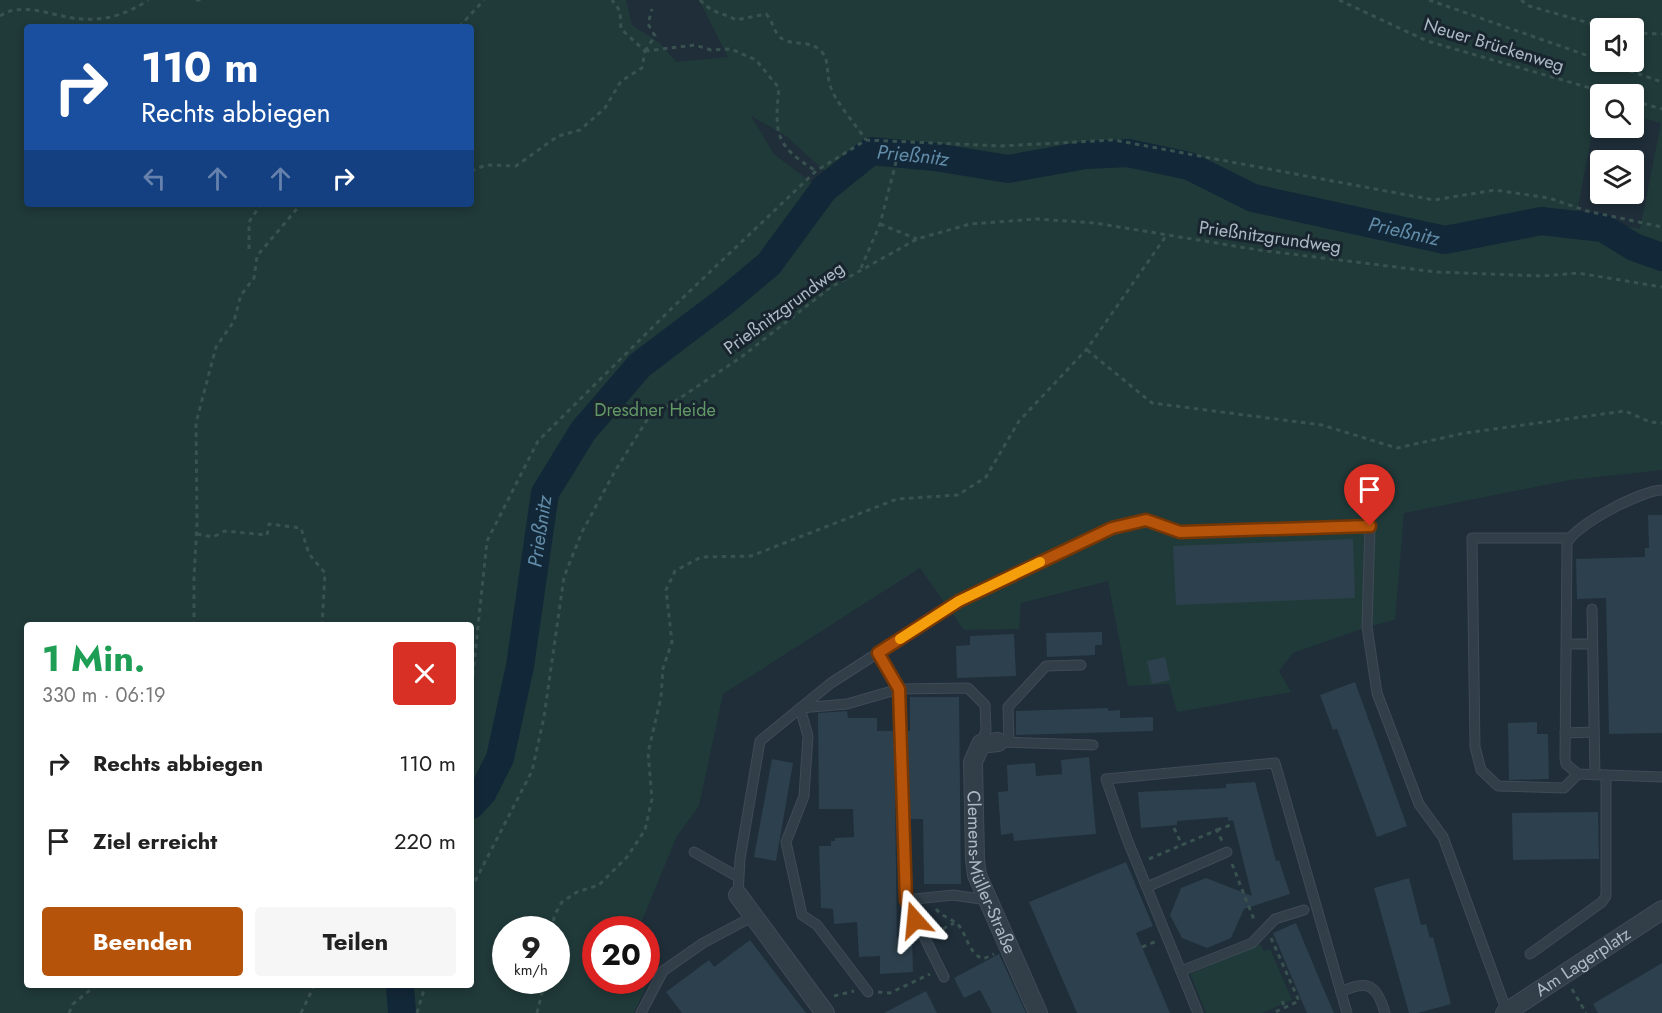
<!DOCTYPE html>
<html lang="de">
<meta charset="utf-8">
<style>
:root{--surface:#fff;--page:#f6f6f6;--text:#222;--muted:#767676;--accent:#b45309}
body{margin:0;font-family:Jost,sans-serif;background:var(--page);color:var(--text);height:100vh;display:flex;flex-direction:column;font-size:22px;white-space:nowrap}
*{box-sizing:border-box;margin:0}
p{font-size:20px;color:var(--muted)}
.icon{flex:none;width:33px;height:33px;fill:none;stroke:currentColor;stroke-width:2;stroke-linecap:round;stroke-linejoin:round}
.map{position:relative;flex:1;overflow:hidden}
.drawer{position:absolute;left:24px;top:622px;width:450px;height:366px;display:flex;flex-direction:column;background:var(--surface);border-radius:6px;box-shadow:0 3px 9px #0003}
.drawer>*{flex:none}
.top-card{position:absolute;left:24px;top:24px;width:450px;height:183px;border-radius:6px;box-shadow:0 3px 9px #0003;background:#1a4fa0;color:#fff;overflow:hidden}
.fabs{position:absolute;left:1590px;top:18px;display:grid;gap:12px}
.fabs a{display:grid;place-items:center;width:54px;height:54px;border-radius:6px;background:var(--surface);box-shadow:0 3px 9px #0003;font-size:30px}
.speed{position:absolute;left:492px;top:916px;display:flex;gap:12px;font-size:30px;font-weight:700;text-align:center}
.speed>*{display:grid;place-content:center;width:78px;height:78px;border-radius:50%;background:var(--surface);box-shadow:0 3px 9px #0003;line-height:1}
.speed small{font-size:15px;font-weight:400}
.speed .limit{border:9px solid #d22;background:#fff;color:#111}
.pin{position:absolute;display:grid;place-items:center;width:51px;height:51px;color:#fff;margin:-62px -26px;border-radius:50% 50% 50% 0;rotate:-45deg;box-shadow:0 0 6px #0007}
.pin .icon{rotate:45deg}
.me{position:absolute;width:66px;margin:-33px;rotate:342deg;stroke-linejoin:round;filter:drop-shadow(0 0 4px #0008)}
.turn{display:flex;align-items:center;gap:21px;height:126px;padding:0 18px;font-size:27px}
.turn .icon{width:78px;height:78px;stroke-width:2.5}
.turn b{display:block;font-size:42px;line-height:51px}
.lanes{display:flex;align-items:center;height:57px;padding:0 18px;background:#0003;justify-content:center;gap:30px;direction:ltr}
.lanes .off{opacity:.35}
.round{display:grid;place-items:center;flex:none;width:63px;height:63px;border-radius:6px;background:var(--page)}
.overview{display:flex;align-items:center;justify-content:space-between;height:102px;padding:0 18px}
h1{font-size:36px;font-weight:700;line-height:45px;color:#1e9e55}
.primary-button{display:flex;gap:12px;margin-top:auto;padding:12px 18px}
.primary-button a{flex:1;height:69px;border-radius:6px;background:var(--accent);color:#fff;font-size:24px;font-weight:700;line-height:69px;text-align:center}
.primary-button a+a{background:var(--page);color:var(--text)}
ul{padding:0;list-style:none}
li{display:flex;align-items:center;gap:18px;height:78px;padding:0 18px}
li div{flex:1}
li b{display:block;font-size:22px}
li em{font-style:normal}
.map>svg:first-child{display:block}
.green{fill:#203a39;fill-rule:evenodd}
.lines{fill:none;stroke-linecap:round;stroke-linejoin:round}
.river{stroke:#122737;stroke-width:28}
.building{fill:#2d404d}
.lane-casing{stroke:#3f4b56;stroke-width:11}
.street-casing{stroke:#3f4b56;stroke-width:20}
.path{stroke:#395250;stroke-width:3;stroke-dasharray:4.5 4.5;stroke-linecap:butt}
.lane{stroke:#323f49;stroke-width:9}
.street{stroke:#323f49;stroke-width:18}
.route-casing{stroke:#753606;stroke-width:15}
.route{stroke:#b45309;stroke-width:10}
.slow{stroke:#f59e0b;stroke-width:10}
.labels{text-anchor:middle;dominant-baseline:central;stroke-width:6;stroke-linejoin:round;paint-order:stroke}
.street-label{font-size:18px;fill:#acbac6;stroke:#18242e}
.park-label{font-size:18px;fill:#629866;stroke:#18242e}
.water-label{font-size:20px;font-style:italic;fill:#628ca8;stroke:#18242e}
</style>
<div class="map">
<svg width="1662" height="1013" viewBox="0 0 1662 1013">
<rect width="100%" height="100%" fill="#1f2e39"/>
<g class="green">
<path d="M0,0H626L632,25L660,43L676,62L728,57L699,0H1662V470L1570,480L1404,513L1395,620L1367,627L1293,653L1279,671L1291,692L1177,712L1169,684L1128,686L1108,581L1021,603L1019,629L964,630L920,568L723,694L699,806L677,836L638,930H596V981H646L647,955L658,960L634,1013H0ZM27,27H471V204H27ZM1600,28H1634V62H1600ZM1600,94H1634V116L1661,123L1640,229L1576,216L1597,108L1600,109ZM751,116L786,136L827,173L812,183L774,154ZM27,626H471V986H27ZM506,930H556V981H506Z"/>
<path d="M1260,944L1264,951L1270,949L1292,1000L1262,1013H1206L1190,974Z"/>
</g>
<g class="lines">
<g class="river">
<path id="s1" d="M471,805L483,792L500,758L520,666L545,493L583,431L640,365L726,300L769,264L824,189L871,151L935,157L1008,169L1086,155L1128,153L1189,166L1253,198L1445,240L1541,221L1603,228L1634,247L1662,257"/>
<path d="M400,986L402,1013"/>
</g>
</g>
<g class="building">
<path d="M1648,515H1662V733L1609,734L1606,598L1577,599L1576,559L1645,557V548H1649Z"/>
<path d="M1353,539L1355,598L1176,605L1173,546Z"/>
<path d="M1102,632V645H1095V655L1047,657L1046,633Z"/>
<path d="M1014,634L1016,676L957,678L956,646L970,645V636Z"/>
<path d="M1165,657L1170,680L1152,684L1147,661Z"/>
<path d="M1355,682L1407,826L1377,837L1337,729L1333,730L1320,695Z"/>
<path d="M910,697H959L961,884H924L923,819H910L907,731H910Z"/>
<path d="M1108,708V711L1120,710V718L1153,717V731L1016,735V711Z"/>
<path d="M847,711L848,718H877V731H894L897,938L912,937L913,972L880,974V956L859,957L857,922L834,924L833,909L821,908L819,846H831V841H835V838L854,837L853,809H819L818,713Z"/>
<path d="M1537,722V734H1548L1549,779L1509,780L1508,723Z"/>
<path d="M1089,757L1096,834L1014,841L1013,833L1001,835L998,792L1008,791L1007,765L1035,763L1036,776L1062,774L1061,760Z"/>
<path d="M772,759L793,763L776,861L754,857Z"/>
<path d="M1255,782L1276,861L1279,860L1290,894L1244,909L1231,938L1207,948L1182,938L1170,915L1181,888L1206,878L1252,896L1233,820L1228,821V817L1177,821V825L1141,828L1138,792L1226,788V784Z"/>
<path d="M1598,812L1599,859L1513,860L1512,813Z"/>
<path d="M1126,862L1153,926L1136,933L1170,1013H1077L1029,902Z"/>
<path d="M1409,878L1421,925L1426,924L1430,938L1433,937L1451,1004L1418,1013H1409L1374,888Z"/>
<path d="M1296,923L1321,983L1334,1013H1307L1273,933Z"/>
<path d="M750,940L806,1013H682L666,992L709,960L714,967Z"/>
<path d="M999,954L1005,967L1026,1013H992L980,990L964,998L954,978Z"/>
<path d="M1662,963V1013H1598L1593,1004Z"/>
<path d="M926,991L937,1013H884Z"/>
</g>
<g class="lines">
<defs>
<g id="lane">
<path d="M1662,490C1642,490 1575,525 1567,543L1565,759L1566,764L1578,774L1662,777"/>
<path d="M1569,538H1472L1475,747L1481,770L1498,786L1564,788L1578,774"/>
<path d="M1592,609L1595,775"/>
<path d="M1567,644H1592"/>
<path d="M1565,733L1594,732"/>
<path d="M1003,742L1093,745"/>
<path d="M1009,742L1008,707L1046,666L1081,665"/>
<path d="M694,852L738,877"/>
<path d="M1147,887L1227,852"/>
<path d="M738,895L740,859L760,741L831,683L959,601L1111,528L1146,520L1180,532L1370,526L1367,627L1377,693L1419,804L1443,837L1507,1012"/>
<path d="M906,900L953,895L987,900"/>
<path d="M1530,954L1602,902L1606,896V775"/>
<path d="M1181,971L1252,943L1275,919L1304,910"/>
<path d="M944,977L906,900L899,689L968,688L985,705L986,730L981,744"/>
<path d="M868,992L817,925L802,915L786,842L804,796L808,736L800,708L847,704L899,689L878,653"/>
<path d="M1341,992C1368,979 1377,985 1385,1013"/>
<path d="M641,1013L663,971L703,943L752,917"/>
<path d="M1198,1013L1127,839L1106,779L1275,763L1347,1013"/>
</g>
<g id="street">
<path id="s2" d="M998,742L981,744L973,762L975,860L977,875L1038,1013"/>
<path d="M738,895L825,1013"/>
<path id="s3" d="M1505,1013L1662,910"/>
</g>
</defs>
<use href="#lane" class="lane-casing"/>
<use href="#street" class="street-casing"/>
<g class="path">
<path d="M196,0H204"/>
<path d="M700,0C715,15 719,11 736,20L766,14C774,22 773,34 784,40C796,45 810,41 820,50C830,59 826,74 830,85C835,102 856,125 866,140"/>
<path d="M1339,0L1427,41L1611,94"/>
<path d="M1429,0L1600,60"/>
<path d="M1521,0L1529,6L1607,28"/>
<path d="M0,16C23,0 56,18 82,19C105,21 128,14 148,0"/>
<path d="M459,27L484,0"/>
<path d="M1634,33L1662,34"/>
<path d="M645,51L695,45L711,50L731,49L756,60L779,88C774,135 776,146 816,171"/>
<path d="M645,51L655,36L648,24L652,9"/>
<path d="M1604,62L1662,82"/>
<path d="M1634,101L1662,109"/>
<path d="M471,171L486,165L516,166L558,136L580,130L605,108L621,81L642,68L645,51L621,29L620,11L612,0"/>
<path d="M880,224L917,239"/>
<path d="M249,249V222L261,204"/>
<path d="M861,268L880,224L896,162"/>
<path d="M1087,350L1152,403L1322,425L1397,448L1465,433L1625,411L1650,422L1662,423"/>
<path d="M197,534L213,537L225,531L267,535L269,524L301,528L309,554L325,573L322,626"/>
<path d="M194,626V577L197,524L196,423L216,347L234,321L241,295L254,278L257,256L301,204"/>
<path d="M471,693L487,541L538,441L671,309L816,171L866,140L1001,146L1114,140L1434,200L1495,190L1549,198L1587,211L1662,227"/>
<path d="M1174,828L1182,845"/>
<path d="M1217,830L1233,824"/>
<path d="M1149,859L1217,830L1222,841"/>
<path d="M1232,864L1255,922"/>
<path d="M471,889L532,771L544,717L564,577L582,532L615,471L647,420L740,358L831,287L917,239L970,224L1037,219L1095,223L1259,250L1436,272L1543,276L1578,273L1662,287"/>
<path d="M936,909C942,917 954,919 960,927C968,939 969,953 983,959L994,954"/>
<path d="M553,930L554,916L562,902L577,892L599,885L627,857L645,830L652,799L648,753L661,697L663,668L672,642L666,590L675,571L701,557L751,556L897,499L958,495L986,477L1019,421L1087,349L1166,236"/>
<path d="M935,933L954,923"/>
<path d="M1271,938L1299,1001L1273,1013"/>
<path d="M1142,947L1157,941"/>
<path d="M1572,989L1586,1013"/>
<path d="M878,992L890,993L930,974"/>
<path d="M834,996L854,991"/>
<path d="M1282,1001L1285,1008"/>
<path d="M69,1013L73,1004L95,986"/>
<path d="M301,1013L314,986"/>
<path d="M417,1013L425,986"/>
<path d="M537,1013L545,981"/>
</g>
<use href="#lane" class="lane"/>
<use href="#street" class="street"/>
</g>
<g class="lines">
<defs>
<path id="route" d="M915,920L906,900L899,689L878,653L959,601L1112,528L1146,520L1180,532L1370,526"/>
</defs>
<use href="#route" class="route-casing"/>
<use href="#route" class="route"/>
<path class="slow" d="M900,639L959,601L1040,562"/>
</g>
<g class="labels">
<g class="street-label">
<text transform="translate(1494 45) rotate(17)">Neuer Brückenweg</text>
<text transform="translate(1270 237) rotate(8)">Prießnitzgrundweg</text>
<text transform="translate(784 308) rotate(-36)">Prießnitzgrundweg</text>
<text stroke="none"><textPath href="#s2" startOffset="150">Clemens-Müller-Straße</textPath></text>
<text stroke="none"><textPath href="#s3" startOffset="93">Am Lagerplatz</textPath></text>
</g>
<g class="park-label">
<text x="655" y="410">Dresdner Heide</text>
</g>
<g class="water-label">
<text stroke="none"><textPath href="#s1" startOffset="844">Prießnitz</textPath></text>
<text stroke="none"><textPath href="#s1" startOffset="1350">Prießnitz</textPath></text>
<text stroke="none"><textPath href="#s1" startOffset="286">Prießnitz</textPath></text>
</g>
</g>
</svg>
<div class="fabs">
<a><svg class="icon" aria-label="sound" viewBox="0 0 24 24"><path d="M4 9h4l5-4v14l-5-4H4zM17 9q2 3 0 6"/></svg></a>
<a><svg class="icon" aria-label="search" viewBox="0 0 24 24"><circle cx="10" cy="10" r="6"/><path d="M15 15l6 6"/></svg></a>
<a><svg class="icon" aria-label="layers" viewBox="0 0 24 24"><path d="M12 4l9 5-9 5-9-5zM3 14l9 5 9-5"/></svg></a>
</div>
<div class="speed"><div>9<small>km/h</small></div><div class="limit">20</div></div>
<div class="pin" style="left:1370px;top:526px;background:#d93025"><svg class="icon" aria-label="arrive" viewBox="0 0 24 24"><path d="M6 21V4h12l-3 4 3 4H6"/></svg></div>
<svg class="me" style="left:915px;top:920px" viewBox="-20 -20 40 40"><path d="M0-17L14 15 0 8-14 15z" fill="#b45309" stroke="#fff" stroke-width="4"/></svg>
<div class="top-card">
<div class="turn"><svg class="icon" aria-label="right" viewBox="0 0 24 24"><path d="M7 20v-9h11M14 6l5 5-5 5"/></svg><div><b>110 m</b>Rechts abbiegen</div></div>
<div class="lanes"><svg class="icon off" aria-label="left" viewBox="0 0 24 24"><path d="M17 20v-9H6M10 6l-5 5 5 5"/></svg><svg class="icon off" aria-label="ahead" viewBox="0 0 24 24"><path d="M12 20V5M6 11l6-6 6 6"/></svg><svg class="icon off" aria-label="ahead" viewBox="0 0 24 24"><path d="M12 20V5M6 11l6-6 6 6"/></svg><svg class="icon" aria-label="right" viewBox="0 0 24 24"><path d="M7 20v-9h11M14 6l5 5-5 5"/></svg></div>
</div>
<section class="drawer">
<div class="overview"><div><h1>1 Min.</h1><p>330 m · 06:19</p></div><a class="round" style="background:#d93025;color:#fff"><svg class="icon" aria-label="close" viewBox="0 0 24 24"><path d="M6 6l12 12M18 6L6 18"/></svg></a></div>
<ul>
<li><svg class="icon" aria-label="right" viewBox="0 0 24 24"><path d="M7 20v-9h11M14 6l5 5-5 5"/></svg><div><b>Rechts abbiegen</b></div><em>110 m</em></li>
<li><svg class="icon" aria-label="arrive" viewBox="0 0 24 24"><path d="M6 21V4h12l-3 4 3 4H6"/></svg><div><b>Ziel erreicht</b></div><em>220 m</em></li>
</ul>
<div class="primary-button"><a>Beenden</a><a>Teilen</a></div>
</section>
</div>
